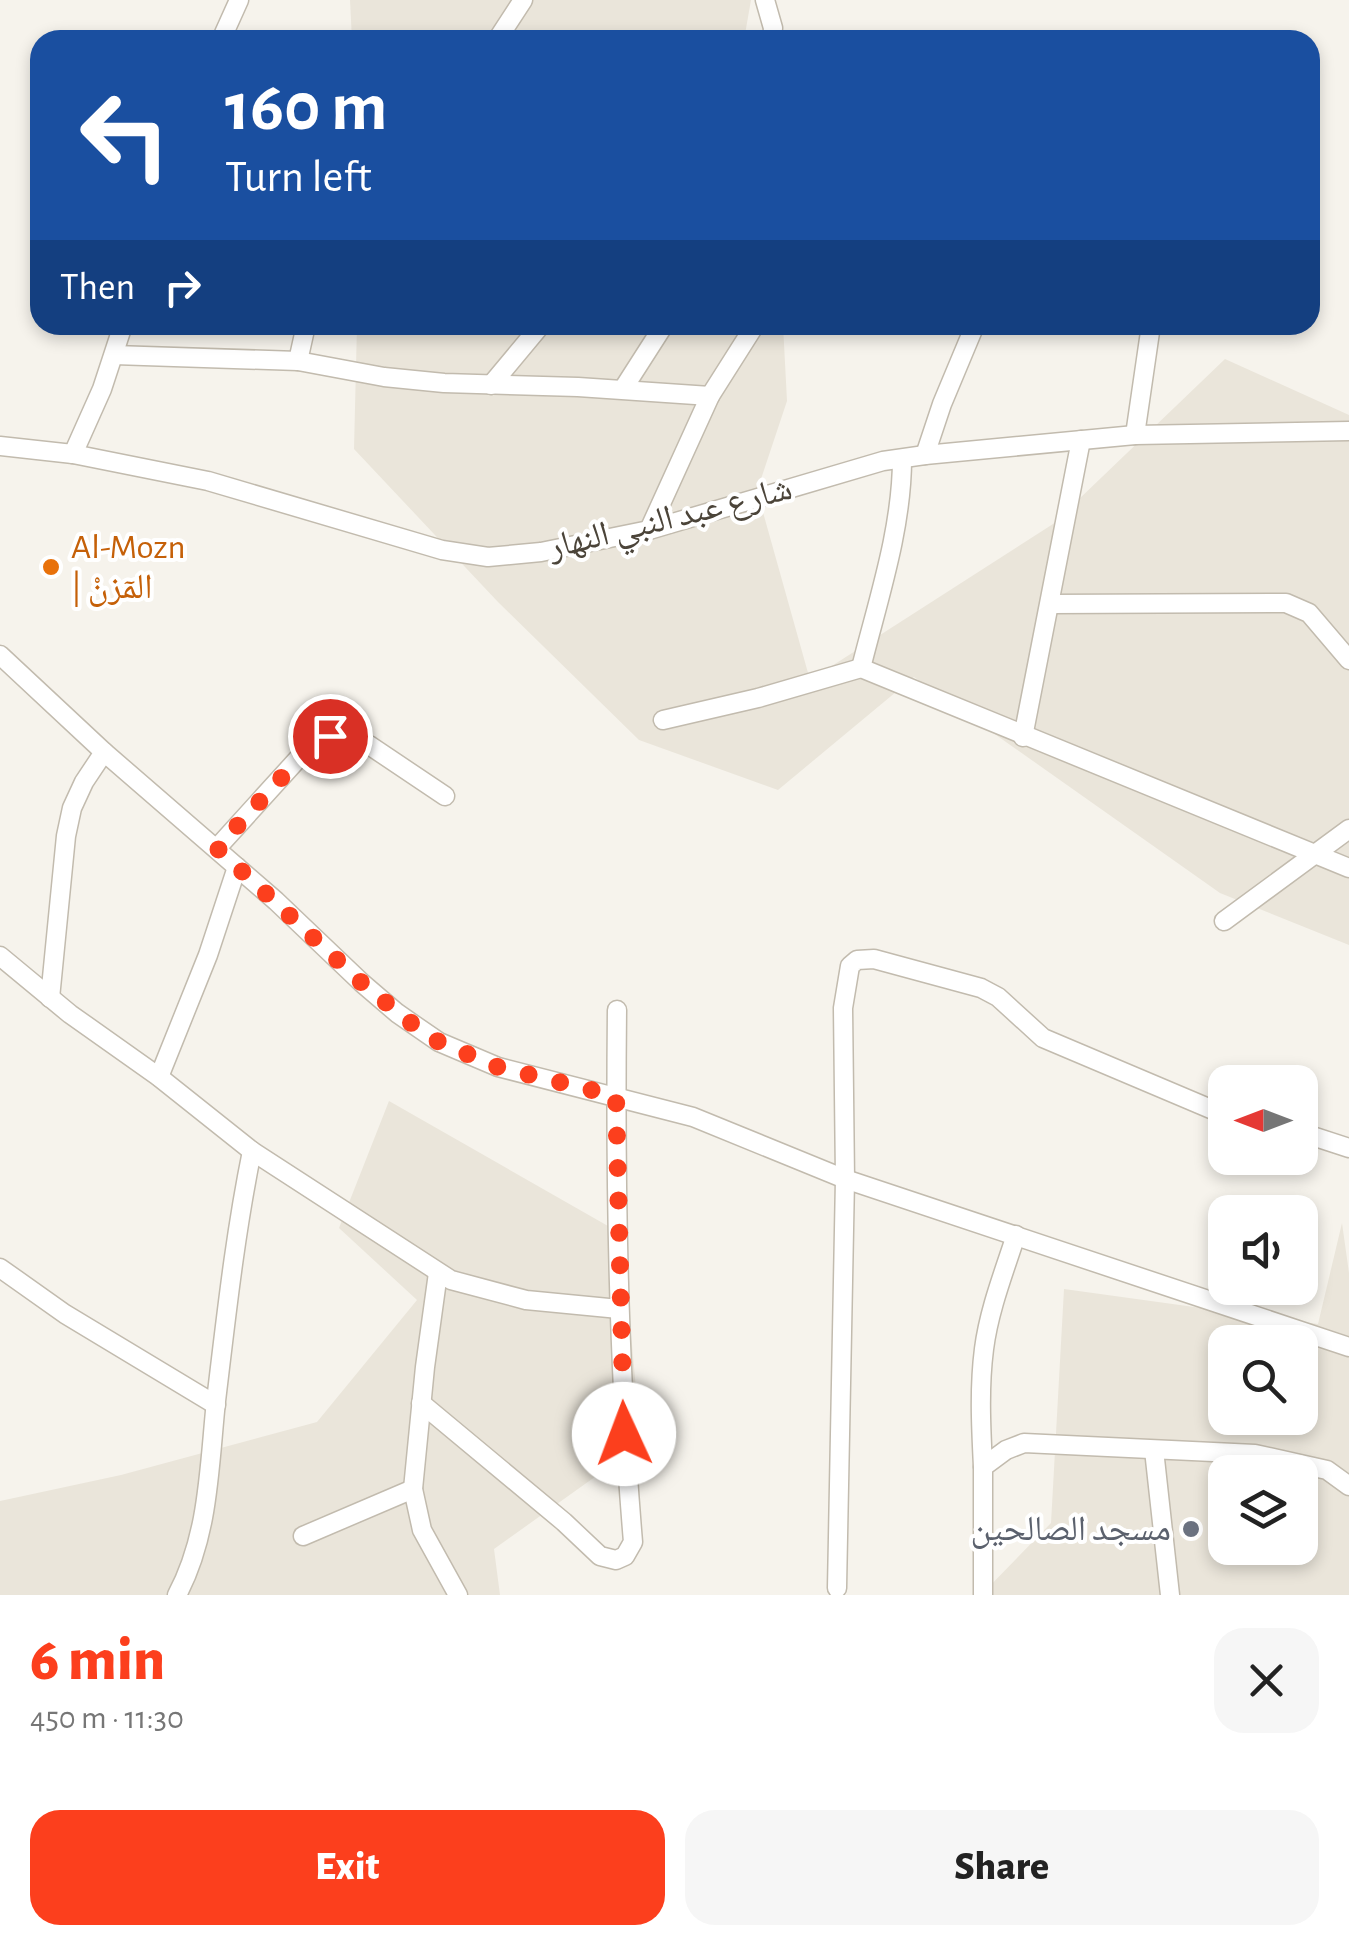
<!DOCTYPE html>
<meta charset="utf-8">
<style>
:root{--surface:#fff;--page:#f6f6f6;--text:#222;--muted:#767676;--accent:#fc3f1d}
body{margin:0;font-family:"Alegreya Sans","Noto Naskh Arabic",sans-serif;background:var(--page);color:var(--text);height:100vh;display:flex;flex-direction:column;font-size:38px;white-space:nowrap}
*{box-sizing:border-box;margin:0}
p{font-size:32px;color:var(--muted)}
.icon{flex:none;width:55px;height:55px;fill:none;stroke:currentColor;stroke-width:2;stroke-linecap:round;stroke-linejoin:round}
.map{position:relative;height:1595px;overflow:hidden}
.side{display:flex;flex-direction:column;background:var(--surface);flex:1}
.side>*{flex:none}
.guide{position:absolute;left:30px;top:30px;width:1290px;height:305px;border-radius:30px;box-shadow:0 5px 15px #0003;background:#1a4fa0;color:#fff;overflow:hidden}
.needle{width:65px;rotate:270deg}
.controls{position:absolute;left:1208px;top:1065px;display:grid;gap:20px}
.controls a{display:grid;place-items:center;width:110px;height:110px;border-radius:20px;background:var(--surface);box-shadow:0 5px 15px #0003;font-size:50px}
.pin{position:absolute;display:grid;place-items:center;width:85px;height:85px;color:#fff;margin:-42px;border:5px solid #fff;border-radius:50%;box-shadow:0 2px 10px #0007}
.me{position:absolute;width:110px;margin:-55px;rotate:358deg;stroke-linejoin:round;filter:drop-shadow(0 0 8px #0008)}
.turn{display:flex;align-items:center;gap:35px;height:210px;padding:0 30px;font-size:45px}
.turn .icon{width:130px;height:130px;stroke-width:2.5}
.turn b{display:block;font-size:70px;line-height:85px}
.then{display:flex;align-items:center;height:95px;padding:0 30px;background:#0003;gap:20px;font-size:38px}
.round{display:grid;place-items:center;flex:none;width:105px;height:105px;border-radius:30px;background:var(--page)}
.headline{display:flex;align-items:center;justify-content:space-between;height:170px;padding:0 30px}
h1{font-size:60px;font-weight:800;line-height:75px;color:var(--accent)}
.cta{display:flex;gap:20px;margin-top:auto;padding:20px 30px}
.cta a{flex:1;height:115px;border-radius:30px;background:var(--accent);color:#fff;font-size:40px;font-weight:800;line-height:115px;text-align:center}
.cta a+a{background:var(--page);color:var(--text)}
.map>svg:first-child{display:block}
.residential{fill:#eae5da;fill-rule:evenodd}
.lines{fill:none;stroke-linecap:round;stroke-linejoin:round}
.minor-casing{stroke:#c2bbae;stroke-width:21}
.minor{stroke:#fff;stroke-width:18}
.route{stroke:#fc3f1d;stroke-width:18;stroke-dasharray:0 32.4}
.food-dot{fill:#e8710a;stroke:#fff;stroke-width:4}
.worship-dot{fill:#6b7280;stroke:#fff;stroke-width:4}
.labels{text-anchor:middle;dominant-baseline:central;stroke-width:8;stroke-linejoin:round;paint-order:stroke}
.street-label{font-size:35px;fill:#4b4439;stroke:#fff}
.food-label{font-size:35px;fill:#c56008;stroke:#fff;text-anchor:start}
.worship-label{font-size:35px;fill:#5b616d;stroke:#fff;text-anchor:end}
</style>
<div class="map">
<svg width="1349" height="1595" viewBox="0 0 1349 1595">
<rect width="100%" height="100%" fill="#f6f3ec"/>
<g class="residential">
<path d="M350,0H751L744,40H352Z"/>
<path d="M357,325H783L787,401L757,491L810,680L1053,524L1225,359L1349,415V945L1220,893L914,677L778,790L639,740L498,602L354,449Z"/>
<path d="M389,1101L622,1234L641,1444L494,1549L500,1595H0V1501L121,1475L317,1422L417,1300L339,1228Z"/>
<path d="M1342,1223L1349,1273V1595H981L1051,1523L1064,1289L1318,1324ZM1225,1342H1300V1418H1225ZM1225,1472H1300V1548H1225Z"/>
</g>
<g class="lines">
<defs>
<g id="minor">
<path d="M765,0L773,28L772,40"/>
<path d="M221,40L239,0"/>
<path d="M497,40L523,0"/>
<path d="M306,325L298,361L384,377L444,383L578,387L710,396"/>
<path d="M114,355L298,361"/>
<path d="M491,385L541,325"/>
<path d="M623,389L664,325"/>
<path d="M1135,435L1151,325"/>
<path d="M0,446L73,454L208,481L442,550L488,557L541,552L649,530L883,461L925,455L1135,435L1349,431"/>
<path d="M73,454L102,389L123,325"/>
<path d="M925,455L942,404L975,325"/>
<path d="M649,530L710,396L755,325"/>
<path d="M1051,604L1286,603L1309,613L1349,660"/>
<path d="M0,655L104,752L276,901L362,983L397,1013L439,1042L498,1067L693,1117L845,1179L1349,1347"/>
<path d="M861,668C878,600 902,529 902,459"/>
<path d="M663,720L758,698L861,668L1349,868"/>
<path d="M1023,737L1081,440"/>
<path d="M217,848L305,751L329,736L353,738L369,745L445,796"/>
<path d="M1224,921L1349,829"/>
<path d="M0,956L70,1014L159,1077L252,1151L451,1280L526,1300L619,1309"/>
<path d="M50,998L66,836L72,808L84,782L104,752"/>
<path d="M159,1077L208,955L237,867"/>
<path d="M1300,1132L1349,1148"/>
<path d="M0,1268L65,1314L216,1405"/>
<path d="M438,1273L425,1367L413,1489L422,1530L458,1595"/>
<path d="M421,1403L564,1522L600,1556L616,1560L625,1556L633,1542C618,1365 615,1187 617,1010"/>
<path d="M1154,1450L1170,1595"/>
<path d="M983,1467C981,1427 979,1388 984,1349C989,1310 1004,1272 1016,1235"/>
<path d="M303,1536L413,1489"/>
<path d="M837,1588L845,1179L843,1008L850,966L857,960L874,959L981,988L998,997L1043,1038L1225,1115"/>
<path d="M177,1595C209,1535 209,1468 216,1401C226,1318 235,1234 252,1151"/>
<path d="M983,1595V1467L1006,1450L1024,1443L1255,1454L1327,1470L1349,1486"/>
</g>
</defs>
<use href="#minor" class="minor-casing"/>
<use href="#minor" class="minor"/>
</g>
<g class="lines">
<path class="route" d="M330,736L305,752L217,848L362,983L421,1031L439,1042L498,1067L616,1096L624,1434"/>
</g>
<circle class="food-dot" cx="51" cy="567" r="10"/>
<circle class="worship-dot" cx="1191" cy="1529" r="10"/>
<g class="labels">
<g class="street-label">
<text transform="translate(670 518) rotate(-14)">شارع عبد النبي النهار</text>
</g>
<g class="food-label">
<text x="71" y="547">Al-Mozn<tspan x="71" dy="40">| المٓزنْ</tspan></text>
</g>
<g class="worship-label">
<text x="1171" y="1529">مسجد الصالحين</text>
</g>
</g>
</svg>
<div class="controls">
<a><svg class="needle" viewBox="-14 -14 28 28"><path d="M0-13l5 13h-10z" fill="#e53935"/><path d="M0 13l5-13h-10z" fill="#767676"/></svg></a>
<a><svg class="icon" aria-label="sound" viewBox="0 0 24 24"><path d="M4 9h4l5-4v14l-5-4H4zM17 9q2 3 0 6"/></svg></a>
<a><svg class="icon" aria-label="search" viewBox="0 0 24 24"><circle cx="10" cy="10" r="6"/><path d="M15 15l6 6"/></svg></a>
<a><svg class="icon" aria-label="layers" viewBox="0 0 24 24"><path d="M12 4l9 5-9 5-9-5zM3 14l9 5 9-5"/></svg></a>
</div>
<div class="pin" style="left:330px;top:736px;background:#d93025"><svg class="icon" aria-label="arrive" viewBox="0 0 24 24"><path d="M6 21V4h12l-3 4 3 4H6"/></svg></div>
<svg class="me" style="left:624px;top:1434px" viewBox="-20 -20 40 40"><circle r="19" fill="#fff"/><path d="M0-13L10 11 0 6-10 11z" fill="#fc3f1d"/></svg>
<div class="guide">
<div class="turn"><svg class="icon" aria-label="left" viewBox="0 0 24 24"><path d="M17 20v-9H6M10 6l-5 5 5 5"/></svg><div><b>160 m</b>Turn left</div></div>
<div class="then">Then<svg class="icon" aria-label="right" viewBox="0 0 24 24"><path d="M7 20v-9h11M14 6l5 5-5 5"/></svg></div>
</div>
</div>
<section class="side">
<div class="headline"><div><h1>6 min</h1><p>450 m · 11:30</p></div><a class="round"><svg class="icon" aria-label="close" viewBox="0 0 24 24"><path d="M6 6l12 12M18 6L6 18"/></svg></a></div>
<div class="cta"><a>Exit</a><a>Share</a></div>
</section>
